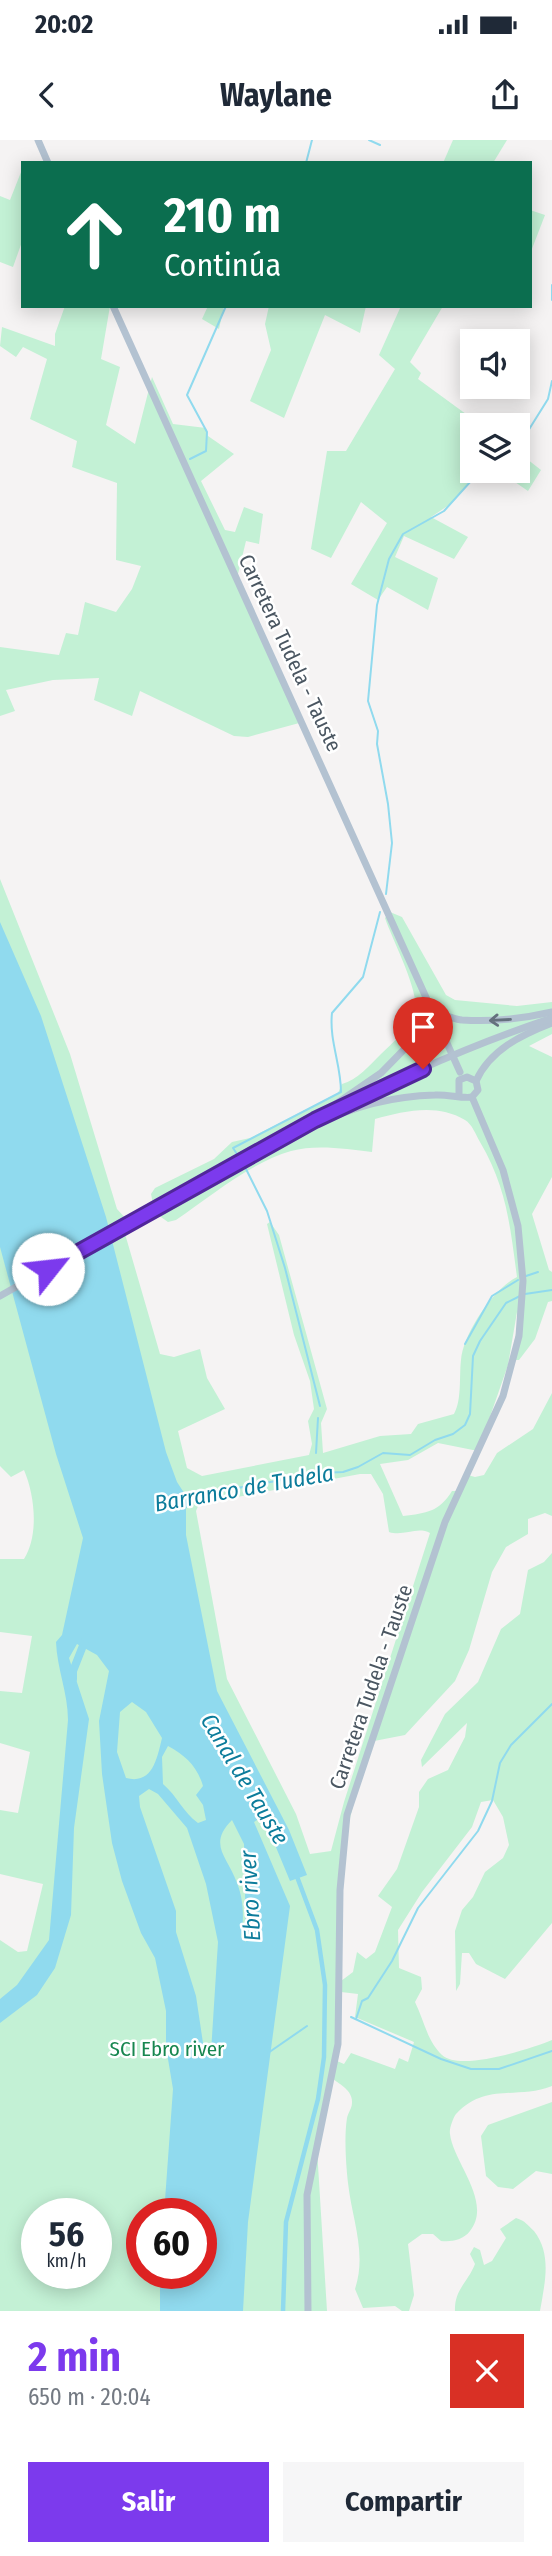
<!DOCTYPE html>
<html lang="es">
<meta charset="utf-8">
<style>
:root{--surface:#fff;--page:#f6f6f7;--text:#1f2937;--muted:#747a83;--accent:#7c3aed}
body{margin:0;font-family:"Fira Sans Condensed",sans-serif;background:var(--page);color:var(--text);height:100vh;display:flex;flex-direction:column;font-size:26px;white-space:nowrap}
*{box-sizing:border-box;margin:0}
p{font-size:23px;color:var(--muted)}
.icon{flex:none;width:38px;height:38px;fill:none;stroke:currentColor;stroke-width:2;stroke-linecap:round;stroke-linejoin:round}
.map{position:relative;height:2171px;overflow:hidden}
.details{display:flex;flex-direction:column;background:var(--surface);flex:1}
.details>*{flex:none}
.hud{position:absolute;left:21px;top:21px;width:511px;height:147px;border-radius:0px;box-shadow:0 4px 18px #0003;background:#0b6e4f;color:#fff;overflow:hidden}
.tools{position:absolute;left:460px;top:189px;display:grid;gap:14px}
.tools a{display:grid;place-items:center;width:70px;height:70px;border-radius:0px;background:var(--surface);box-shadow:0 4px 18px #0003;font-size:35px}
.speed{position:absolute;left:21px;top:2058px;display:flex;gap:14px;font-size:35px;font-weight:700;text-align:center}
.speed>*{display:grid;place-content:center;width:91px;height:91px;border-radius:50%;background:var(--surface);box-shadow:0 4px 18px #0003;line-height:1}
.speed small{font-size:18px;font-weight:400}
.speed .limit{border:10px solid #d22;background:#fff;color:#111}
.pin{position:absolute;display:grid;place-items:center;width:60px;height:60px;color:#fff;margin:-72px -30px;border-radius:50% 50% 50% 0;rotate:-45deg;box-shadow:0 0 7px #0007}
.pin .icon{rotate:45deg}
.me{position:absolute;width:77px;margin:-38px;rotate:61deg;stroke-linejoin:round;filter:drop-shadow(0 0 5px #0008)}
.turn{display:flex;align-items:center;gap:24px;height:147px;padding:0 28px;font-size:32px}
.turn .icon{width:91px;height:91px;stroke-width:2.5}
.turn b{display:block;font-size:49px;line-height:60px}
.round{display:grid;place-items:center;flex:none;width:74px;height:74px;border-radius:0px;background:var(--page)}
.headline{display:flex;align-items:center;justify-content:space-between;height:119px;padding:0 28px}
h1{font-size:42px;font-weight:700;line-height:52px;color:var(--accent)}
.action{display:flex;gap:14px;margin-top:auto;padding:14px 28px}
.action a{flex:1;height:80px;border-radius:0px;background:var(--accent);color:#fff;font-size:28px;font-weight:700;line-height:80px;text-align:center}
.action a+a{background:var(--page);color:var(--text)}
.status{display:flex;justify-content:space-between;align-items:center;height:49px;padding:0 35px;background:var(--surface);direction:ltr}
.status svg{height:19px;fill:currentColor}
header{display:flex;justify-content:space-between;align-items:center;height:91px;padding:0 28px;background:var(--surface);font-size:32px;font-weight:700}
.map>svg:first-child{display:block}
.green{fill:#c3f1d5;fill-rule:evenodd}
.water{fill:#90daee;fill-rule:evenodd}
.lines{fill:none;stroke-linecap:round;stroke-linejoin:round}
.stream{stroke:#90daee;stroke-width:2}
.canal{stroke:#90daee;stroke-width:4.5}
.river{stroke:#90daee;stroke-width:8}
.major{stroke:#b3c2d1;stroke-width:7}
.major-bridge{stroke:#b3c2d1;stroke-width:7}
.oneway{stroke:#64717d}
.route-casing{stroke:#51269a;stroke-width:18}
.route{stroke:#7c3aed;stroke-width:12}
.labels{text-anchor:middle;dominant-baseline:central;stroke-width:5;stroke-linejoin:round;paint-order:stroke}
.street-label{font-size:21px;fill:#4a5661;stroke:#fff}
.park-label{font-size:21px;fill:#17864f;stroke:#fff}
.water-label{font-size:23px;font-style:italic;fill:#0c7c9b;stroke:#fff}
</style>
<div class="status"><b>20:02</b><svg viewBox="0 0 49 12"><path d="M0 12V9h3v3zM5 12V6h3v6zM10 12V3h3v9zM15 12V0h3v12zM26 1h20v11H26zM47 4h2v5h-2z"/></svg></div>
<header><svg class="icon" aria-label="back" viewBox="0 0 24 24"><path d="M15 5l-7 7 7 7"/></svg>Waylane<svg class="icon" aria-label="share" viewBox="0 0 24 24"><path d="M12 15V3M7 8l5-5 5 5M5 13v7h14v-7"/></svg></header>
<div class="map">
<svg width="552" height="2171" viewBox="0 0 552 2171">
<rect width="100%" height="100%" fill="#f5f3f3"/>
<g class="green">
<path d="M453,0H507L493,23H443Z"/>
<path d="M23,27V99L13,127L0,122V56L10,60Z"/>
<path d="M530,70L545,75L530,114Z"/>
<path d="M65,166H110L101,219L120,227L106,285L135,304L152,237L173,284L206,288L208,296L234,314L201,341L225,390L235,392L244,367L263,374L259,404L246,401L237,438L303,582L248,597L234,596L140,551L132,576L94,560L99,538L53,540L6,550L15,571L0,576V507L59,515L66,493L78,495L85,462L116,472L132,449L141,426L116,420L117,343L72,327L77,301L30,279L47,219L23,207L16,217L0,206L2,187L55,206V194Z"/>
<path d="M208,166H224L219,189L202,179Z"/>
<path d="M269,166H366L360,193L325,175L284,278L250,261L271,210L265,184Z"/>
<path d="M401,166H443L410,222L421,233L418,239L481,285H472V331H478L452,363L431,377L468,397L454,419L404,396L395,417L438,438L428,470L387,447L378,460L351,444L387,383L361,362L331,418L311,409L327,311H346L395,229L379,215Z"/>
<path d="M518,312L541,330L528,351L499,331H518Z"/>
<path d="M0,739L70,914L117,1069L128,1081L123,1087L160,1214L174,1217L200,1209L207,1238L225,1269L178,1291L187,1328L202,1336L309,1315L312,1304L308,1281L314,1269L310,1241L294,1195L267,1084L270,1082L279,1095L327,1269L321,1283L323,1313L380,1296L411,1294L418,1284L454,1274C462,1259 459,1237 461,1220C463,1194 493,1149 517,1137C510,1086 507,1048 480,1002C476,995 472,984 465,980C437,963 404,971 375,979L372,1012C347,1009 316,1004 291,1011C250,1023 211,1056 176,1080L168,1082L151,1070L154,1069L151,1054L155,1048L214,1019L232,1002L250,998L338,953L342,944C357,940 370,925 381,914C393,902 410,889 415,871C420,852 392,799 385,778L390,772L402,777L446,855L455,860L517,866L552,862V894L529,906L552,917V1037L532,1074L549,1130L552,1132V1161L548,1162L535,1199L519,1220H511L517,1188V1172L508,1225L478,1311L438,1303L408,1320L380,1324L403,1376C427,1373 439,1372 452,1351H458L464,1334L475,1337L484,1335L497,1313L533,1289L552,1253V1376L545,1373L528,1379V1394L506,1407L492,1432L469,1510L455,1541L405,1595L369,1602L342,1710L341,1841L353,1832L357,1812L366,1819L375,1812L392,1767L378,1756L397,1729L419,1667V1652L428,1639L448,1630L465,1597L467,1583L422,1627L421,1620L445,1574L478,1542L501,1489L520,1474L528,1430L544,1422L552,1413V1783L505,1839L476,1824L469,1813H462L460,1844L456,1851L455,1791L462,1770L473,1757L485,1732L503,1718L509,1705L503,1677L493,1660L481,1662L472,1687L422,1752L398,1790L399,1828L421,1837L422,1849L415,1862C424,1880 427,1901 442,1915C460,1932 530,1909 552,1900V1946C518,1960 486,1942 456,1974C453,1978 449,1989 450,1994C453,2022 493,2062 470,2091C463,2100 452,2102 441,2101L433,2094H422L408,2104L414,2155L409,2171H402L395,2166L363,2168L355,2149C367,2113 352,2079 348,2043C346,2024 344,1997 347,1978C348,1973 352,1968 352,1963C353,1951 341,1945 333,1939L317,2009L327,2171H0V1800L18,1812L27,1811L43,1744L0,1734V1670L18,1673L30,1612L0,1603V1551L22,1553L32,1496L0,1492V1419H24C39,1395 35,1356 24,1330L11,1337L0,1326ZM360,1334H371L383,1354L389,1392C403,1397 417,1386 430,1393L344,1662L331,1711L310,1714L296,1674L227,1539L196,1371L199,1364ZM341,1852L358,1854L355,1877L414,1902L408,1922L399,1918L395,1929L351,1913L344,1924L337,1921ZM37,2074H96V2133H37ZM142,2074H201V2133H142Z"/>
<path d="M552,1962V2034L536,2031L513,2049L498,2047L486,2036L481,1996L488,1985Z"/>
<path d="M516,2078C526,2081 527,2085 534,2091C552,2114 545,2142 540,2171H455C454,2150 468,2142 475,2124L470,2114L474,2107L480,2110L484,2125L492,2121L506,2098L500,2089Z"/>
</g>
<path class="water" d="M0,782L41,876L106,1077L166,1312L177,1342L190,1362L186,1369V1395L217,1551L289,1690L307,1735L290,1741L263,1676L254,1682L290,1766L248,2082L243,2171H160V2133H201V2074H164L173,1949L166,1907V1871L155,1818L141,1793L122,1741L112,1703L102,1634L99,1581L109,1531L97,1515L77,1504L69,1518L89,1579L74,1688L71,1775L55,1828L37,1855L0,1883V1859L17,1845L49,1800L68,1580C68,1553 57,1529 56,1502L62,1495L83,1398L56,1314L0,1107ZM132,1562L146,1572L162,1598C157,1618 153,1645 126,1638L117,1612L120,1572ZM168,1606C186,1616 197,1626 203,1646L196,1655L203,1665L206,1680L198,1683C183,1672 177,1656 163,1644L162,1617ZM149,1649L158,1654L187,1688L206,1744L218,1802L211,1912L203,1903L196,1856L176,1792V1771L140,1667L139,1656ZM232,1680L244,1704L246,1802L241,1797C244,1780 244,1760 237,1743C228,1717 207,1705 232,1680Z"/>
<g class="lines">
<g class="stream">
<path d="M369,0L380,5"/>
<path d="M306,23L312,0"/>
<path d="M552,145V160"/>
<path d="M518,307L548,259L552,241"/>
<path d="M190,319L206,311L207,292L187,255L226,166"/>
<path d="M386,754L392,703L388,664L377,604L378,591L368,561L377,465L389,419L403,394L444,371L480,331"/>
<path d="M237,1014L233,1008L341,952C341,924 329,901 332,873L363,837L380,772"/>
<path d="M245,1027L267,1071L285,1128L320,1266"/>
<path d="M526,1136L538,1132"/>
<path d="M525,1154L552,1150"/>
<path d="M465,1204L492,1156L518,1140"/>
<path d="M316,1313L318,1278"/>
<path d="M188,1357L320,1333L343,1332L358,1327L383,1313L410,1315L435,1300L453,1294L465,1285L470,1274L473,1216L480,1201L506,1163L520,1156"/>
<path d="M351,1877L441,1919L471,1929H499L552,1911"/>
<path d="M356,1879L362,1861L368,1858L392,1821L418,1768L478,1691L492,1661L500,1623L511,1605L552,1564"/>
<path d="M268,1913L307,1886"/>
</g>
<path class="canal" d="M283,2171L286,2082L318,1959L324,1917L325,1845L317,1790L296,1734"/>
<path class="river" d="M73,1539V1531L86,1498"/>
<g class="major">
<path d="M38,0L48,23"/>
<path d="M113,166L434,875"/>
<path d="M447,878L449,888L443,894L436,895L430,889L431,877C441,871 451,879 462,880C493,882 522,879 552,872"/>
<path d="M476,941C490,910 521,895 552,883"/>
<path d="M330,968L381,933L428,885"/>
<path d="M315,985C352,967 393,956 435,955C447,954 463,959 472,957L478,950L476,941L467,937L459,940V954"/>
<path d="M0,1156C179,1055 356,943 552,878"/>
<path d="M308,2171L307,2055L338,1904L340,1750L347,1675L445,1382L503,1256L519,1196L523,1141L518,1086L503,1030L472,957"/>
</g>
<path class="major-bridge" d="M446,901L460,932"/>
</g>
<defs><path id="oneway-shaft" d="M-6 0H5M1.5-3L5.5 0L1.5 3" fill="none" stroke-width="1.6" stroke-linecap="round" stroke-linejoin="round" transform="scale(1.75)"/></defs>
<use class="oneway" href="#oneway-shaft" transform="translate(500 880) rotate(177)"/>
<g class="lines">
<defs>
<path id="route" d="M48,1129L315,980L423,929"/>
</defs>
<use href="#route" class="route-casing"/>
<use href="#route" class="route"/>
</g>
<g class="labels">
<g class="street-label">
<text transform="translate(290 513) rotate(65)">Carretera Tudela - Tauste</text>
<text transform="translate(371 1547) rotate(-71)">Carretera Tudela - Tauste</text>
</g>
<g class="park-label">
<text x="167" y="1909">SCI Ebro river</text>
</g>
<g class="water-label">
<text transform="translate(244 1348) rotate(-10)">Barranco de Tudela</text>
<text transform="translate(245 1639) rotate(59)">Canal de Tauste</text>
<text transform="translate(250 1756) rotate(-93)">Ebro river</text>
</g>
</g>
</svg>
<div class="tools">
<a><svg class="icon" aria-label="sound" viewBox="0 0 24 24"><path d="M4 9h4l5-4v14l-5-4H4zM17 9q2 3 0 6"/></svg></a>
<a><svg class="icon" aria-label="layers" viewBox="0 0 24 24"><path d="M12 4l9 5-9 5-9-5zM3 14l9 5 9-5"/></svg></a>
</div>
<div class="speed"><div>56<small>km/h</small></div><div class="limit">60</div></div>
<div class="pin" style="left:423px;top:929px;background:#d93025"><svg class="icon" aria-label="arrive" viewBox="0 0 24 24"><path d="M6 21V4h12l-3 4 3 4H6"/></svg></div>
<svg class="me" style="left:48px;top:1129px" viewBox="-20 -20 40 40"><circle r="19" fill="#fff"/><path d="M0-13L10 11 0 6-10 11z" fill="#7c3aed"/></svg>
<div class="hud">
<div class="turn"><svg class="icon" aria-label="ahead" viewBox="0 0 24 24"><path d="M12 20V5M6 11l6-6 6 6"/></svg><div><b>210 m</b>Continúa</div></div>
</div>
</div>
<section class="details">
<div class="headline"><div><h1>2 min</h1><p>650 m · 20:04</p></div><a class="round" style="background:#d93025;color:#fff"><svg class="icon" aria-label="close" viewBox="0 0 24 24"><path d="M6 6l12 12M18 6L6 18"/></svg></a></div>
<div class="action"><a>Salir</a><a>Compartir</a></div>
</section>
